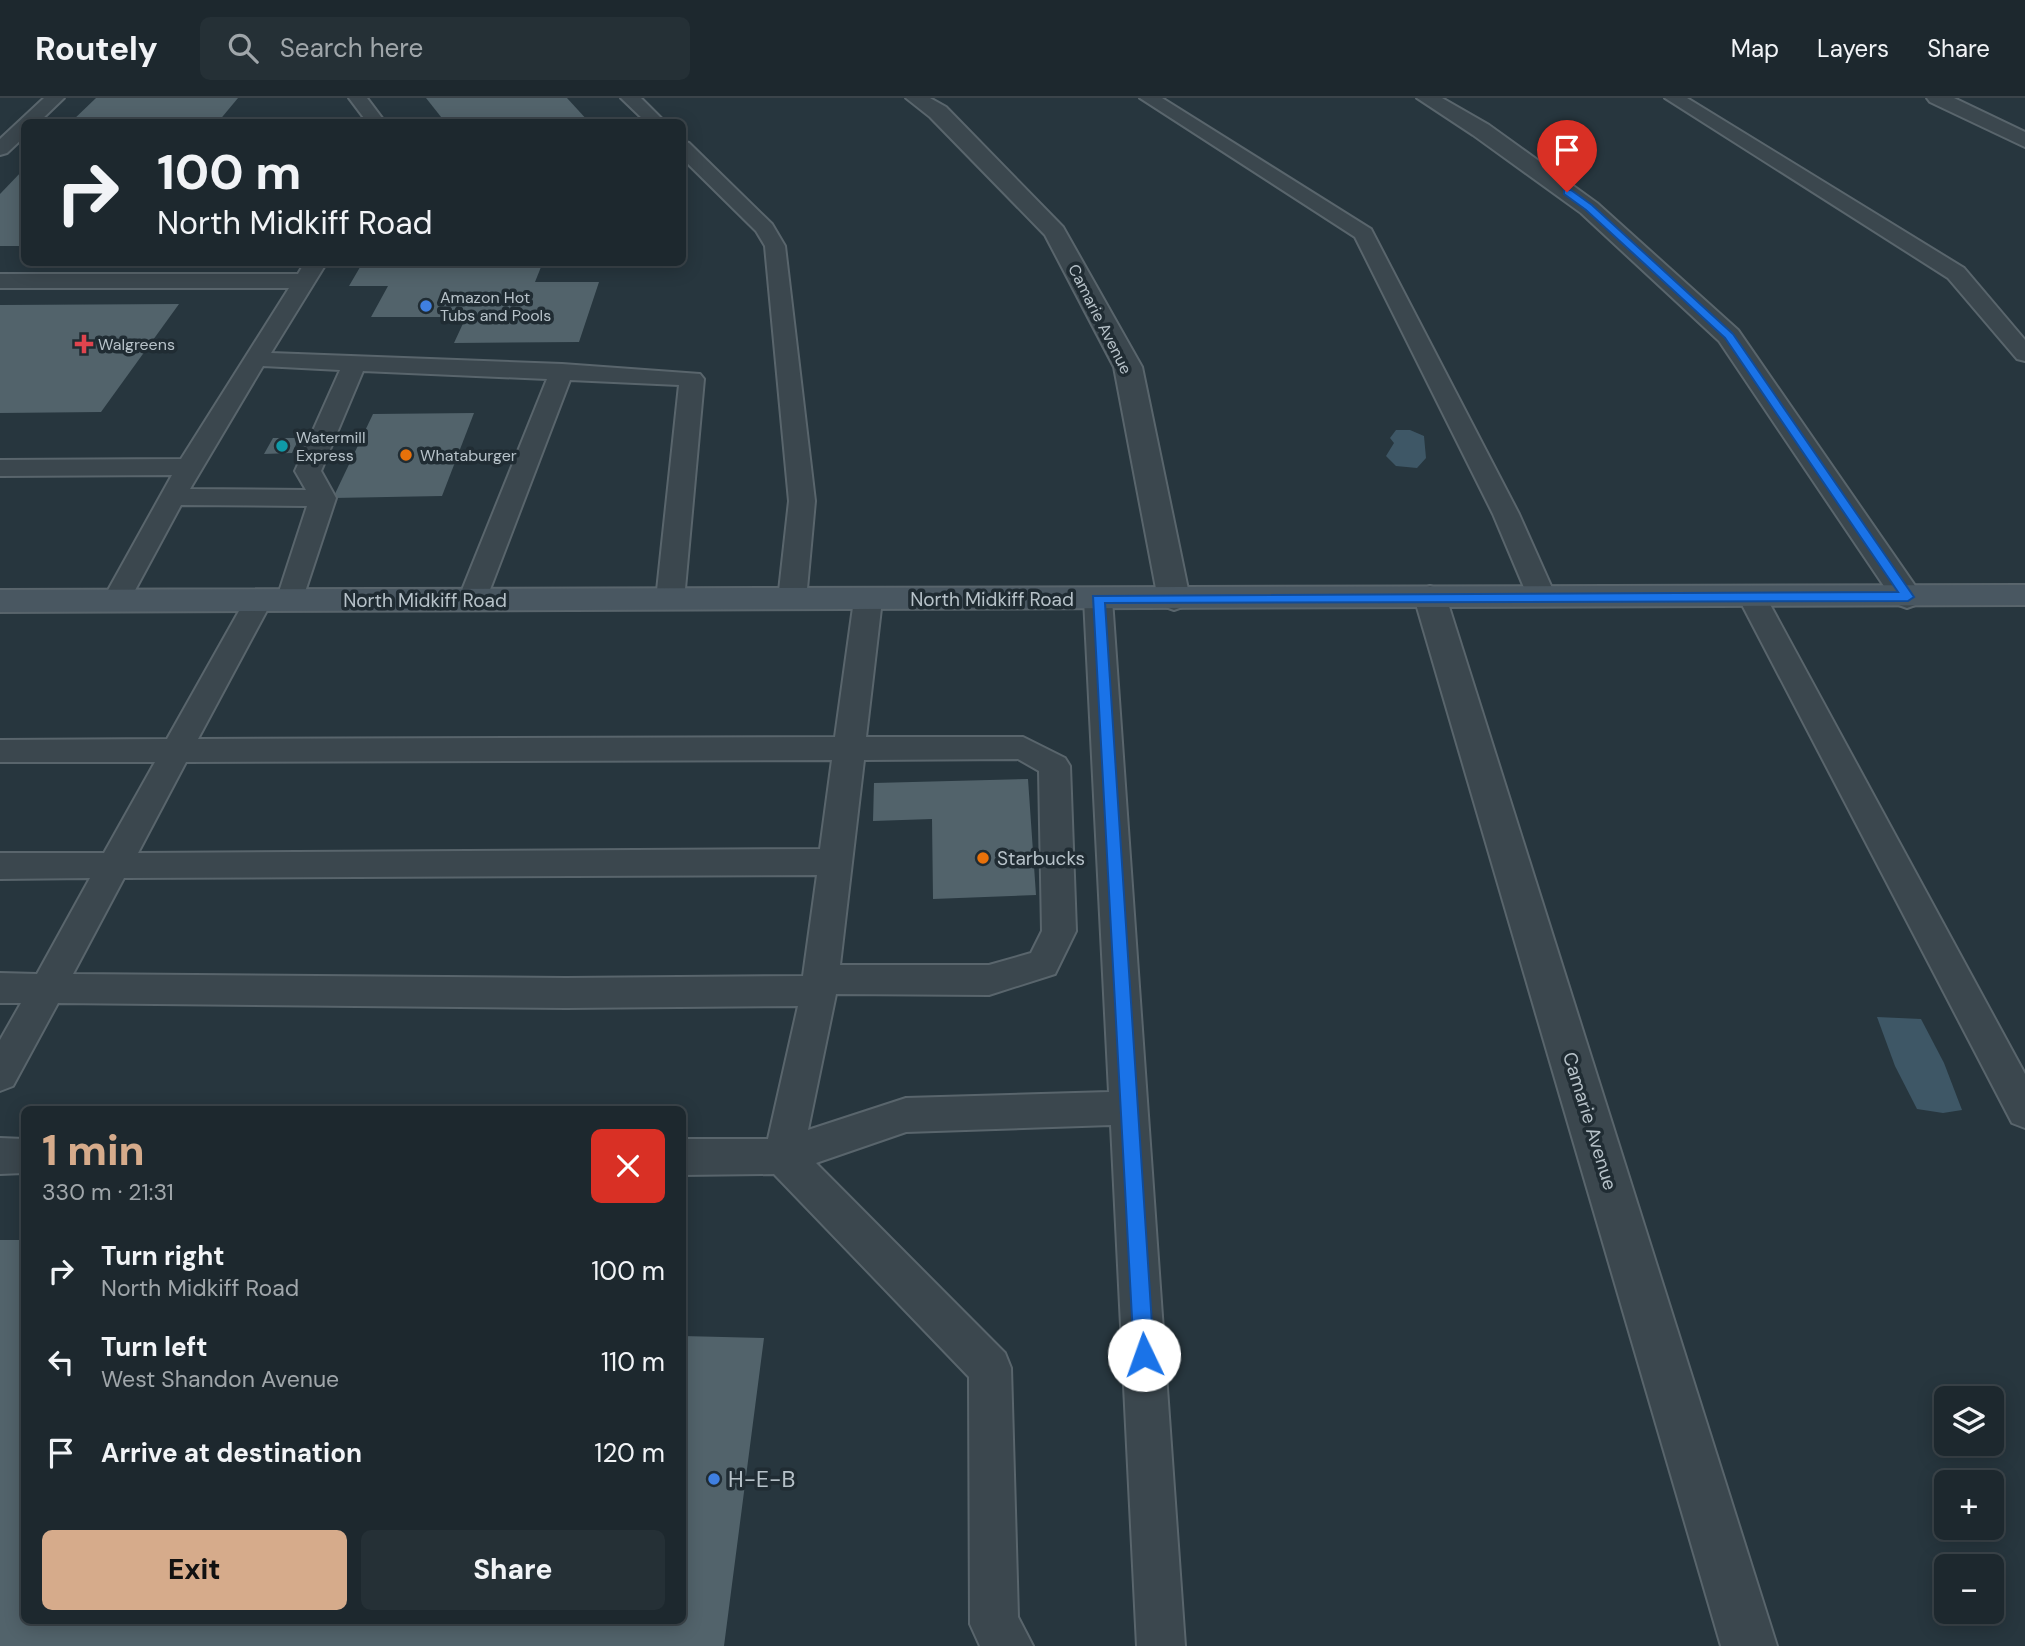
<!DOCTYPE html>
<meta charset="utf-8">
<style>
:root{--surface:#1d282e;--page:#253036;--text:#f1f3f6;--muted:#a0a6aa;--line:#3b444a;--accent:#d6ab8b}
body{margin:0;font-family:"DM Sans",sans-serif;background:var(--page);color:var(--text);height:100vh;display:flex;flex-direction:column;font-size:26px;white-space:nowrap}
*{box-sizing:border-box;margin:0}
p{font-size:23px;color:var(--muted)}
.icon{flex:none;width:38px;height:38px;fill:none;stroke:currentColor;stroke-width:2;stroke-linecap:round;stroke-linejoin:round}
.map{position:relative;flex:1;overflow:hidden}
.sheet{position:absolute;left:21px;top:1008px;width:665px;height:518px;display:flex;flex-direction:column;background:var(--surface);border-radius:10px;box-shadow:0 4px 18px #0003,0 0 0 2px var(--line)}
.sheet>*{flex:none}
.hud{position:absolute;left:21px;top:21px;width:665px;height:147px;border-radius:10px;box-shadow:0 4px 18px #0003,0 0 0 2px var(--line);background:#1d282e;color:var(--text);overflow:hidden}
.controls{position:absolute;left:1934px;top:1288px;display:grid;gap:14px}
.controls a{display:grid;place-items:center;width:70px;height:70px;border-radius:10px;background:var(--surface);box-shadow:0 4px 18px #0003,0 0 0 2px var(--line);font-size:35px}
.pin{position:absolute;display:grid;place-items:center;width:60px;height:60px;color:#fff;margin:-72px -30px;border-radius:50% 50% 50% 0;rotate:-45deg;box-shadow:0 0 7px #0007}
.pin .icon{rotate:45deg}
.me{position:absolute;width:77px;margin:-38px;rotate:357deg;stroke-linejoin:round;filter:drop-shadow(0 0 5px #0008)}
.turn{display:flex;align-items:center;gap:24px;height:147px;padding:0 21px;font-size:32px}
.turn .icon{width:91px;height:91px;stroke-width:2.5}
.turn b{display:block;font-size:49px;line-height:60px}
.round{display:grid;place-items:center;flex:none;width:74px;height:74px;border-radius:10px;background:var(--page)}
.summary{display:flex;align-items:center;justify-content:space-between;height:119px;padding:0 21px}
h1{font-size:42px;font-weight:800;line-height:52px;color:var(--accent)}
.primary-button{display:flex;gap:14px;margin-top:auto;padding:14px 21px}
.primary-button a{flex:1;height:80px;border-radius:10px;background:var(--accent);color:#111;font-size:28px;font-weight:800;line-height:80px;text-align:center}
.primary-button a+a{background:var(--page);color:var(--text)}
ul{padding:0;list-style:none}
li{display:flex;align-items:center;gap:21px;height:91px;padding:0 21px}
li div{flex:1}
li b{display:block;font-size:26px}
li em{font-style:normal}
header{display:flex;align-items:center;gap:42px;box-sizing:border-box;height:98px;padding:0 35px;background:var(--surface);border-bottom:2px solid var(--line)}
header strong{font-size:33px}
nav{display:flex;gap:38px;margin-inline-start:auto;font-size:24px}
.search{width:490px;height:63px;background:var(--page);display:flex;align-items:center;gap:18px;box-sizing:border-box;padding:0 24px;border-radius:10px;color:var(--muted);font-size:26px}
.map>svg:first-child{display:block}
.water{fill:#3e5766}
.building{fill:#52636b}
.lines{fill:none;stroke-linecap:round;stroke-linejoin:round}
.service-casing{stroke:#59656c;stroke-width:4}
.minor-casing{stroke:#59656c;stroke-width:4}
.tertiary-casing{stroke:#59656c;stroke-width:4}
.secondary-casing{stroke:#59656c;stroke-width:4}
.service{fill:#3b474e;fill-rule:evenodd}
.minor{fill:#3b474e;fill-rule:evenodd}
.tertiary{fill:#3b474e;fill-rule:evenodd}
.secondary{fill:#495761;fill-rule:evenodd}
.route{fill:#1a73e8;stroke:#114b97;stroke-width:2}
.shop-dot{fill:#3f7fe0;stroke:#202c33;stroke-width:2.5}
.health-dot{fill:#e0444e;stroke:#202c33;stroke-width:2.5}
.culture-dot{fill:#0f9aa8;stroke:#202c33;stroke-width:2.5}
.food-dot{fill:#e8710a;stroke:#202c33;stroke-width:2.5}
.labels{text-anchor:middle;dominant-baseline:central;stroke-width:7;stroke-linejoin:round;paint-order:stroke}
.far-poi-label{font-size:16px;fill:#b7c2c9;stroke:#202c33;text-anchor:start}
.far-street-label{font-size:16px;fill:#b7c2c9;stroke:#202c33}
.street-label{font-size:19px;fill:#b7c2c9;stroke:#202c33}
.poi-label{font-size:19px;fill:#b7c2c9;stroke:#202c33;text-anchor:start}
.near-poi-label{font-size:23px;fill:#b7c2c9;stroke:#202c33;text-anchor:start}
</style>
<header>
<strong>Routely</strong>
<div class="search"><svg class="icon" aria-label="search" viewBox="0 0 24 24"><circle cx="10" cy="10" r="6"/><path d="M15 15l6 6"/></svg>Search here</div>
<nav><a>Map</a><a>Layers</a><a>Share</a></nav>
</header>
<div class="map">
<svg width="2025" height="1548" viewBox="0 0 2025 1548">
<rect width="100%" height="100%" fill="#27363e"/>
<g class="water">
<path d="M1396,332H1410L1424,338L1426,360L1417,370L1396,368L1386,358L1394,345L1390,340Z"/>
<path d="M1877,919L1921,921L1944,965L1962,1012L1943,1015L1917,1011L1895,968Z"/>
</g>
<g class="building">
<path d="M96,0H238L218,24H71Z"/>
<path d="M426,0H567L589,24H445Z"/>
<path d="M24,71V148H0V96Z"/>
<path d="M363,164H543L535,184H599L579,244L454,245L466,219H371L388,188H349Z"/>
<path d="M179,206L101,314L0,315V207Z"/>
<path d="M474,315L442,398L333,400L373,316Z"/>
<path d="M273,340H299L292,355L264,356Z"/>
<path d="M1028,681L1036,797L933,801L932,721L873,723L874,685Z"/>
<path d="M0,1142H24V1522H682V1238L764,1240L724,1548H0Z"/>
</g>
<g class="lines">
<defs>
<g id="service">
<path d="M44,0H64L39,24H24V39L7,55L0,57V41Z"/>
<path d="M349,0H367L385,24H367Z"/>
<path d="M621,0H641L665,24H646Z"/>
<path d="M1140,0H1162L1371,131L1519,416L1556,499L1552,505L1542,508L1532,505L1528,499L1493,416L1355,139Z"/>
<path d="M1665,0H1687L1964,170L2025,242V263L2017,261L1948,180Z"/>
<path d="M682,43L689,45L772,126L785,148L815,403L806,502L802,508L792,511L782,508L778,502L789,403L765,148L756,133L682,60Z"/>
<path d="M305,164H321L324,169L271,255L562,266L700,276L704,281L684,502L680,508L670,511L660,508L656,502L679,287L570,282L486,502L482,508L472,511L462,508L458,502L547,281L363,273L321,373L336,400L300,509L290,512L280,509L276,503L307,408L181,407L126,509L116,512L106,509L102,503L172,377L0,378V362L181,361L289,190H0V176H298ZM263,268L340,272L295,373L306,392L190,391Z"/>
<path d="M1752,490L1762,493L1766,499L2025,976V1030L2012,1025L1738,499L1742,493Z"/>
<path d="M1098,492L1108,495L1112,501L1185,1548H1137L1111,1027L906,1034L816,1065L1005,1255L1011,1270L1018,1519L1033,1548H980L970,1526L969,1279L774,1076L682,1077V1041H768L798,908L566,910L58,905L13,988L0,993V942L21,905H0V875L37,876L90,780L0,781V755H104L155,664H0V642L167,641L248,497L258,494L268,497L272,503L198,641L835,639L854,502L858,496L868,493L878,496L882,502L866,639H1023L1065,660L1070,668L1076,833L1055,876L989,897L836,896L808,1032L906,1000L1109,994L1084,501L1088,495ZM1018,661L1039,673L1042,833L1031,855L989,867H840L864,662ZM832,662L820,751L138,755L186,664ZM817,777L803,878L566,880L73,876L124,780Z"/>
<path d="M0,1040L24,1041V1075L0,1076Z"/>
</g>
<g id="minor">
<path d="M906,0H930L946,9L1063,129L1142,269L1190,501L1185,508L1174,512L1163,508L1158,501L1114,269L1045,137L930,19Z"/>
<path d="M1927,0H1954L2025,34V49L1930,4Z"/>
<path d="M1430,488L1441,492L1446,499L1777,1548H1721L1414,499L1419,492Z"/>
</g>
<path id="tertiary" d="M1417,0H1442L1489,27L1597,105L1738,232L1918,492L1923,499L1918,506L1907,510L1896,506L1719,243L1581,115L1473,37Z"/>
<path id="secondary" d="M2025,487V507L0,514V492Z"/>
</defs>
<use href="#service" class="service-casing"/>
<use href="#minor" class="minor-casing"/>
<use href="#tertiary" class="tertiary-casing"/>
<use href="#secondary" class="secondary-casing"/>
<use href="#service" class="service"/>
<use href="#minor" class="minor"/>
<use href="#tertiary" class="tertiary"/>
<use href="#secondary" class="secondary"/>
</g>
<path class="route" d="M1564,92H1571L1592,107L1733,236L1914,499L1908,503L1105,505L1154,1257L1151,1264L1144,1267L1137,1264L1134,1257L1093,498L1898,494L1725,240L1586,112L1564,96Z"/>
<g class="shop-dot">
<circle cx="426" cy="208" r="7"/>
<circle cx="714" cy="1381" r="7"/>
</g>
<path class="health-dot" d="M80.5 235.5h7v7h7v7h-7v7h-7v-7h-7v-7h7z"/>
<circle class="culture-dot" cx="282" cy="348" r="7"/>
<g class="food-dot">
<circle cx="406" cy="357" r="7"/>
<circle cx="983" cy="760" r="7"/>
</g>
<g class="labels">
<g class="far-poi-label">
<text x="440" y="199">Amazon Hot<tspan x="440" dy="18">Tubs and Pools</tspan></text>
<text x="98" y="246">Walgreens</text>
<text x="296" y="339">Watermill<tspan x="296" dy="18">Express</tspan></text>
<text x="420" y="357">Whataburger</text>
</g>
<g class="far-street-label">
<text transform="translate(1100 221) rotate(63)">Camarie Avenue</text>
</g>
<g class="street-label">
<text x="992" y="501">North Midkiff Road</text>
<text x="425" y="502">North Midkiff Road</text>
<text transform="translate(1590 1023) rotate(73)">Camarie Avenue</text>
</g>
<g class="poi-label">
<text x="997" y="760">Starbucks</text>
</g>
<g class="near-poi-label">
<text x="728" y="1381">H-E-B</text>
</g>
</g>
</svg>
<div class="controls">
<a><svg class="icon" aria-label="layers" viewBox="0 0 24 24"><path d="M12 4l9 5-9 5-9-5zM3 14l9 5 9-5"/></svg></a>
<a>+</a>
<a>−</a>
</div>
<div class="pin" style="left:1567px;top:94px;background:#d93025"><svg class="icon" aria-label="arrive" viewBox="0 0 24 24"><path d="M6 21V4h12l-3 4 3 4H6"/></svg></div>
<svg class="me" style="left:1144px;top:1257px" viewBox="-20 -20 40 40"><circle r="19" fill="#fff"/><path d="M0-13L10 11 0 6-10 11z" fill="#1a73e8"/></svg>
<div class="hud">
<div class="turn"><svg class="icon" aria-label="right" viewBox="0 0 24 24"><path d="M7 20v-9h11M14 6l5 5-5 5"/></svg><div><b>100 m</b>North Midkiff Road</div></div>
</div>
<section class="sheet">
<div class="summary"><div><h1>1 min</h1><p>330 m · 21:31</p></div><a class="round" style="background:#d93025;color:#fff"><svg class="icon" aria-label="close" viewBox="0 0 24 24"><path d="M6 6l12 12M18 6L6 18"/></svg></a></div>
<ul>
<li><svg class="icon" aria-label="right" viewBox="0 0 24 24"><path d="M7 20v-9h11M14 6l5 5-5 5"/></svg><div><b>Turn right</b><p>North Midkiff Road</p></div><em>100 m</em></li>
<li><svg class="icon" aria-label="left" viewBox="0 0 24 24"><path d="M17 20v-9H6M10 6l-5 5 5 5"/></svg><div><b>Turn left</b><p>West Shandon Avenue</p></div><em>110 m</em></li>
<li><svg class="icon" aria-label="arrive" viewBox="0 0 24 24"><path d="M6 21V4h12l-3 4 3 4H6"/></svg><div><b>Arrive at destination</b></div><em>120 m</em></li>
</ul>
<div class="primary-button"><a>Exit</a><a>Share</a></div>
</section>
</div>
